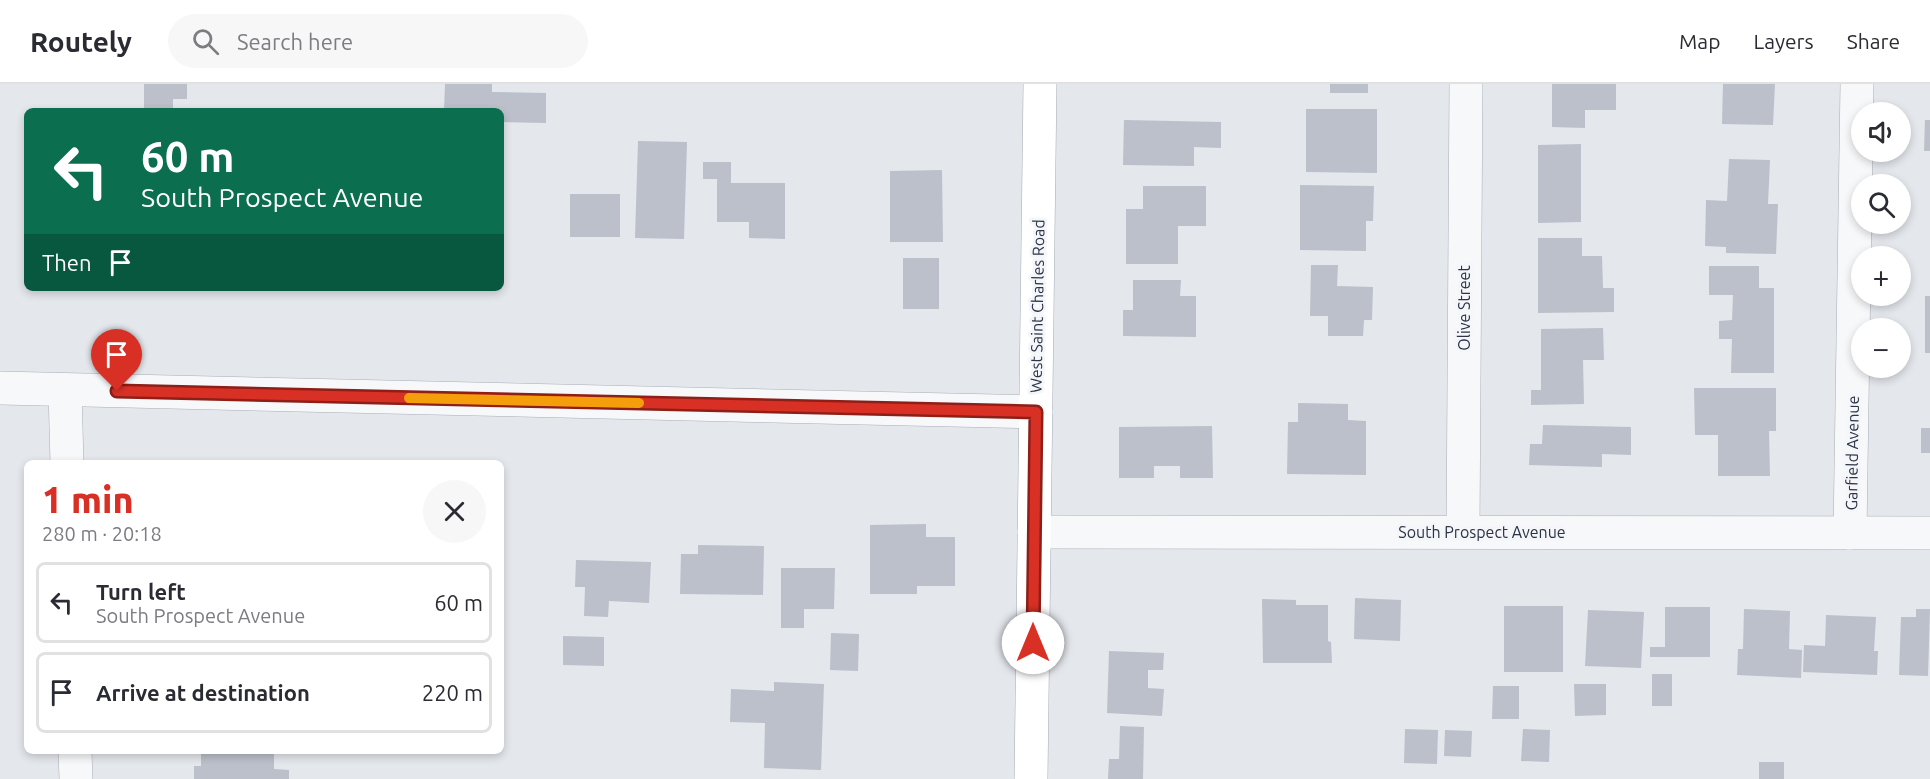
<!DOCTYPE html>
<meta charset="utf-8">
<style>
:root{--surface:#fff;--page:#f7f7f7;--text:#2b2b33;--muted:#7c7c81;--line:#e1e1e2;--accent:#d93025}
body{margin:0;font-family:Ubuntu,sans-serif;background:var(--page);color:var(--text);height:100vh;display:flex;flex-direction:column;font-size:22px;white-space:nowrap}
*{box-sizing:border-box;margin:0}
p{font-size:20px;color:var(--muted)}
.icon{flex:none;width:33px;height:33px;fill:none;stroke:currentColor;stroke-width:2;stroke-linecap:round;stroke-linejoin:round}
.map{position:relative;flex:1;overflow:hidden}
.drawer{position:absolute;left:24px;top:376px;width:480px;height:294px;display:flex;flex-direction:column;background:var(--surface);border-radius:9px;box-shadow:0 3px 9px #0003}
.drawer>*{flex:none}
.hud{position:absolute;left:24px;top:24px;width:480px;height:183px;border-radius:9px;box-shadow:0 3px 9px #0003;background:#0b6e4f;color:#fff;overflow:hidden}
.controls{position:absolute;left:1851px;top:18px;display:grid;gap:12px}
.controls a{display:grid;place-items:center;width:60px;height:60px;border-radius:50%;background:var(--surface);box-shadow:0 3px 9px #0003;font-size:30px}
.pin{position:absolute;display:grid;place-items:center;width:51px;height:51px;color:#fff;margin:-62px -26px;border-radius:50% 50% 50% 0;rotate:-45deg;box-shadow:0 0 6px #0007}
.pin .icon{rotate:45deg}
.me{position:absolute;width:66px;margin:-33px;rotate:0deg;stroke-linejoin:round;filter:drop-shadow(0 0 4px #0008)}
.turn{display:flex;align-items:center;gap:21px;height:126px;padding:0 18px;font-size:27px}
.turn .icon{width:78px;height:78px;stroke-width:2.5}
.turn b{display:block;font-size:42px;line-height:51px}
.then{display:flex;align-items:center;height:57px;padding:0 18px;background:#0003;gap:12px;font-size:22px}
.round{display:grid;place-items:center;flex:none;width:63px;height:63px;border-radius:32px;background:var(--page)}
.head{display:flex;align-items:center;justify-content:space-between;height:102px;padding:0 18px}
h1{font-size:36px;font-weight:800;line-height:45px;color:var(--accent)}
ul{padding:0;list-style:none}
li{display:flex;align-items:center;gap:18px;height:81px;margin:0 12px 9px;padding:0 6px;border:3px solid var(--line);border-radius:9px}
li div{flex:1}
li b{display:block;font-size:22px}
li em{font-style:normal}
header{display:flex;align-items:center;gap:36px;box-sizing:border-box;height:84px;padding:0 30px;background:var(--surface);border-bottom:2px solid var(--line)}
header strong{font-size:28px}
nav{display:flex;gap:33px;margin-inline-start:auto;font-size:21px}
.search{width:420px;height:54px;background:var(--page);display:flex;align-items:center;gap:15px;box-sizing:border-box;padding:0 21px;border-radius:33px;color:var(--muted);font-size:22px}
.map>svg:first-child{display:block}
.building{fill:#bbc0ca}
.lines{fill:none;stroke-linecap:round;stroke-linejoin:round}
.minor-casing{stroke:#a9aeb7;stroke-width:34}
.major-casing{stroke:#a3abb8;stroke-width:34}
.minor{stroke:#f7f8fa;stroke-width:33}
.major{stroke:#fff;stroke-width:33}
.route-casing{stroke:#8d1f18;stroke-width:15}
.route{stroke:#d93025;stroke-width:10}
.slow{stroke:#f59e0b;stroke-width:10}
.labels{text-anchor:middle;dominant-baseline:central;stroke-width:6;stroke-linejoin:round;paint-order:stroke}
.street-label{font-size:16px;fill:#2b3445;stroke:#f4f6f9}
</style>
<header>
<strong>Routely</strong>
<div class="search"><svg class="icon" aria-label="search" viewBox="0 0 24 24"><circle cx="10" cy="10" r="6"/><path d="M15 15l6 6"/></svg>Search here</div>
<nav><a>Map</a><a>Layers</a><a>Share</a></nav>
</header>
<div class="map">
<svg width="1930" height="695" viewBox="0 0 1930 695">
<rect width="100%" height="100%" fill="#e4e7ec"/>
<g class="building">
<path d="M144,0H187V15H173V27H144Z"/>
<path d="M445,0H492V8L546,9V39L501,38V27H444Z"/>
<rect x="1330" y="0" width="38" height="9"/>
<path d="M1552,0H1616V26H1585V44L1552,43Z"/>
<path d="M1723,0H1775L1773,41L1722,40Z"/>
<path d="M44,24L74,25V27H44Z"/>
<path d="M1306,25H1377V89L1306,88Z"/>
<path d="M1124,36L1221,38V64L1194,63V82L1123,81Z"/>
<path d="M1925,36H1930V67H1924Z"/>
<path d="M638,57L687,58L684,155L635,154Z"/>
<path d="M1581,60V138L1538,139V61Z"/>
<path d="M1729,75L1770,76L1768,120H1778L1776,170L1726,169V163L1705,162L1706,116L1727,117Z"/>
<path d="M703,78H731V99H785V155L749,154V138H717V95H703Z"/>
<path d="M942,86L943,158H890V87Z"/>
<path d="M1300,101L1374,102L1373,137H1366V167L1300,166Z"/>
<path d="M1143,102H1206V142H1178V180H1126V125H1143Z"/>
<rect x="570" y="110" width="50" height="43"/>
<path d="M1538,154H1582V172H1602L1603,204H1614V228L1538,229Z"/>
<rect x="903" y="174" width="36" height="51"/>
<path d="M1311,181H1338L1337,202L1373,203L1372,236H1364L1363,252H1328V232H1310Z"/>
<path d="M1709,182H1759V204H1774V289H1731L1732,255H1719V237L1732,236L1733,211H1709Z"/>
<path d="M1133,196H1181L1180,212H1196V253L1123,252V226H1133Z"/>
<rect x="1925" y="212" width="5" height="57"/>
<path d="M1603,244L1604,276H1583L1584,320L1531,321V306H1541V245Z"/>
<path d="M1694,304H1776V347H1769L1770,392H1718V351H1695Z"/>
<path d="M1298,319L1348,320V336L1366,337V391L1287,390L1288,338H1298Z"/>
<path d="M1543,341L1631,343V371L1602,370V383L1529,381L1530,360H1542Z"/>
<path d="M1212,342L1213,394H1180V382H1154V394H1119V343Z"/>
<rect x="1921" y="344" width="9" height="25"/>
<path d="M926,440V453H955V502H917V510H870V441Z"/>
<path d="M698,461L764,462L763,511L680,510L681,470H698Z"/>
<path d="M576,476L651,478L649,519L609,517L608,533L584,532L585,503H575Z"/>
<path d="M781,484H835L834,525H804V544H781Z"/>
<path d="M1355,514L1401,516L1400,557L1354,555Z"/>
<path d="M1262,515L1296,516V521H1328V557L1331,558L1332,579H1263Z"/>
<rect x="1504" y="522" width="59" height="66"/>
<path d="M1665,523H1710V573H1650V563H1665Z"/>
<path d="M1744,525L1790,527L1789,565L1802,566L1801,594L1737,591L1738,565H1743Z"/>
<path d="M1916,525H1930L1928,592L1899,591L1901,533H1916Z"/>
<path d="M1588,526L1644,528L1641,584L1585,582Z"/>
<path d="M1826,531L1876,533L1874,567H1878L1877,591L1803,588L1804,561L1825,562Z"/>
<path d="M831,549L859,550L858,587L830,586Z"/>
<path d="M563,552L604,553V582L563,581Z"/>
<path d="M1109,567L1164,569L1163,586H1148V604L1164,605L1162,632L1107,629Z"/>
<rect x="1652" y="590" width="20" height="32"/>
<path d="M774,598L824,600L821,686L764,684L765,639L730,638L731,605L774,607Z"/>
<path d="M1574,600H1606V631L1575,632Z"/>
<path d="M1493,602H1519V635H1492Z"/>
<path d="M1120,642L1144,643L1143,695H1108L1109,675H1119Z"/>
<path d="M1405,645L1438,646L1437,680L1404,679Z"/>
<path d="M1523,645L1550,646L1549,678L1521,677Z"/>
<path d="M1445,646L1472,647L1471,673L1444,672Z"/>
<path d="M201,668H274V685L289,686V695H194V682H201Z"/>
<rect x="1759" y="678" width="25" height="17"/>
</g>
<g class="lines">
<defs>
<g id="minor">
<path d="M0,304L1036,328"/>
<path d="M65,306L67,380"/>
<path d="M1034,448L1930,449"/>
<path d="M1463,448L1466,0"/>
<path d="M1850,449L1857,0"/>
<path d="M75,668L76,695"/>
</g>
<path id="major" d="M1031,695L1040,0"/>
</defs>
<use href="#minor" class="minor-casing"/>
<use href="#major" class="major-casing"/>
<use href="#minor" class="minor"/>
<use href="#major" class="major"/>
</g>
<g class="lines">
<defs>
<path id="route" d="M117,307L1036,328L1033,559"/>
</defs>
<use href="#route" class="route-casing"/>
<use href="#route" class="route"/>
<path class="slow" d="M409,314L639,319"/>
</g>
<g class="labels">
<g class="street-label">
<text transform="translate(1037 222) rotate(-89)">West Saint Charles Road</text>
<text transform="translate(1464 224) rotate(-90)">Olive Street</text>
<text transform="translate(1852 369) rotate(-89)">Garfield Avenue</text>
<text x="1482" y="448">South Prospect Avenue</text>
</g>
</g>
</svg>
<div class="controls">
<a><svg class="icon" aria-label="sound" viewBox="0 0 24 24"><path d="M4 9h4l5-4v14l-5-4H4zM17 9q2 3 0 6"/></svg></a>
<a><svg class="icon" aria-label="search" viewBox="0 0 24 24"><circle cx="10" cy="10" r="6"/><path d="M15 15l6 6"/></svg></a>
<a>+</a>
<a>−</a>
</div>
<div class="pin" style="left:117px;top:307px;background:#d93025"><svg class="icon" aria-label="arrive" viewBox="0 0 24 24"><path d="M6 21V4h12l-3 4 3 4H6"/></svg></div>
<svg class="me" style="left:1033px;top:559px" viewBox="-20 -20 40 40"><circle r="19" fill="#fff"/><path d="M0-13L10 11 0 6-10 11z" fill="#d93025"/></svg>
<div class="hud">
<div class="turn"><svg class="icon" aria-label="left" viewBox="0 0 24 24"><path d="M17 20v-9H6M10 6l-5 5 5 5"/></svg><div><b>60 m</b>South Prospect Avenue</div></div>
<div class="then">Then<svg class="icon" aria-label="arrive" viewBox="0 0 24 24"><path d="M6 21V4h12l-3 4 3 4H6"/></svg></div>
</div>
<section class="drawer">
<div class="head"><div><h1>1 min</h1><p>280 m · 20:18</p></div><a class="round"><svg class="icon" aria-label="close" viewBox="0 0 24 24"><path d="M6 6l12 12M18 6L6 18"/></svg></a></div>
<ul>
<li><svg class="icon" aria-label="left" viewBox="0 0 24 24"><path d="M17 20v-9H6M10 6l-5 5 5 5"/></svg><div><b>Turn left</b><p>South Prospect Avenue</p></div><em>60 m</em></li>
<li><svg class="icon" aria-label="arrive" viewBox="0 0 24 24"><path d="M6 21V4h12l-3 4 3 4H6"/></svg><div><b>Arrive at destination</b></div><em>220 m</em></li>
</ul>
</section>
</div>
